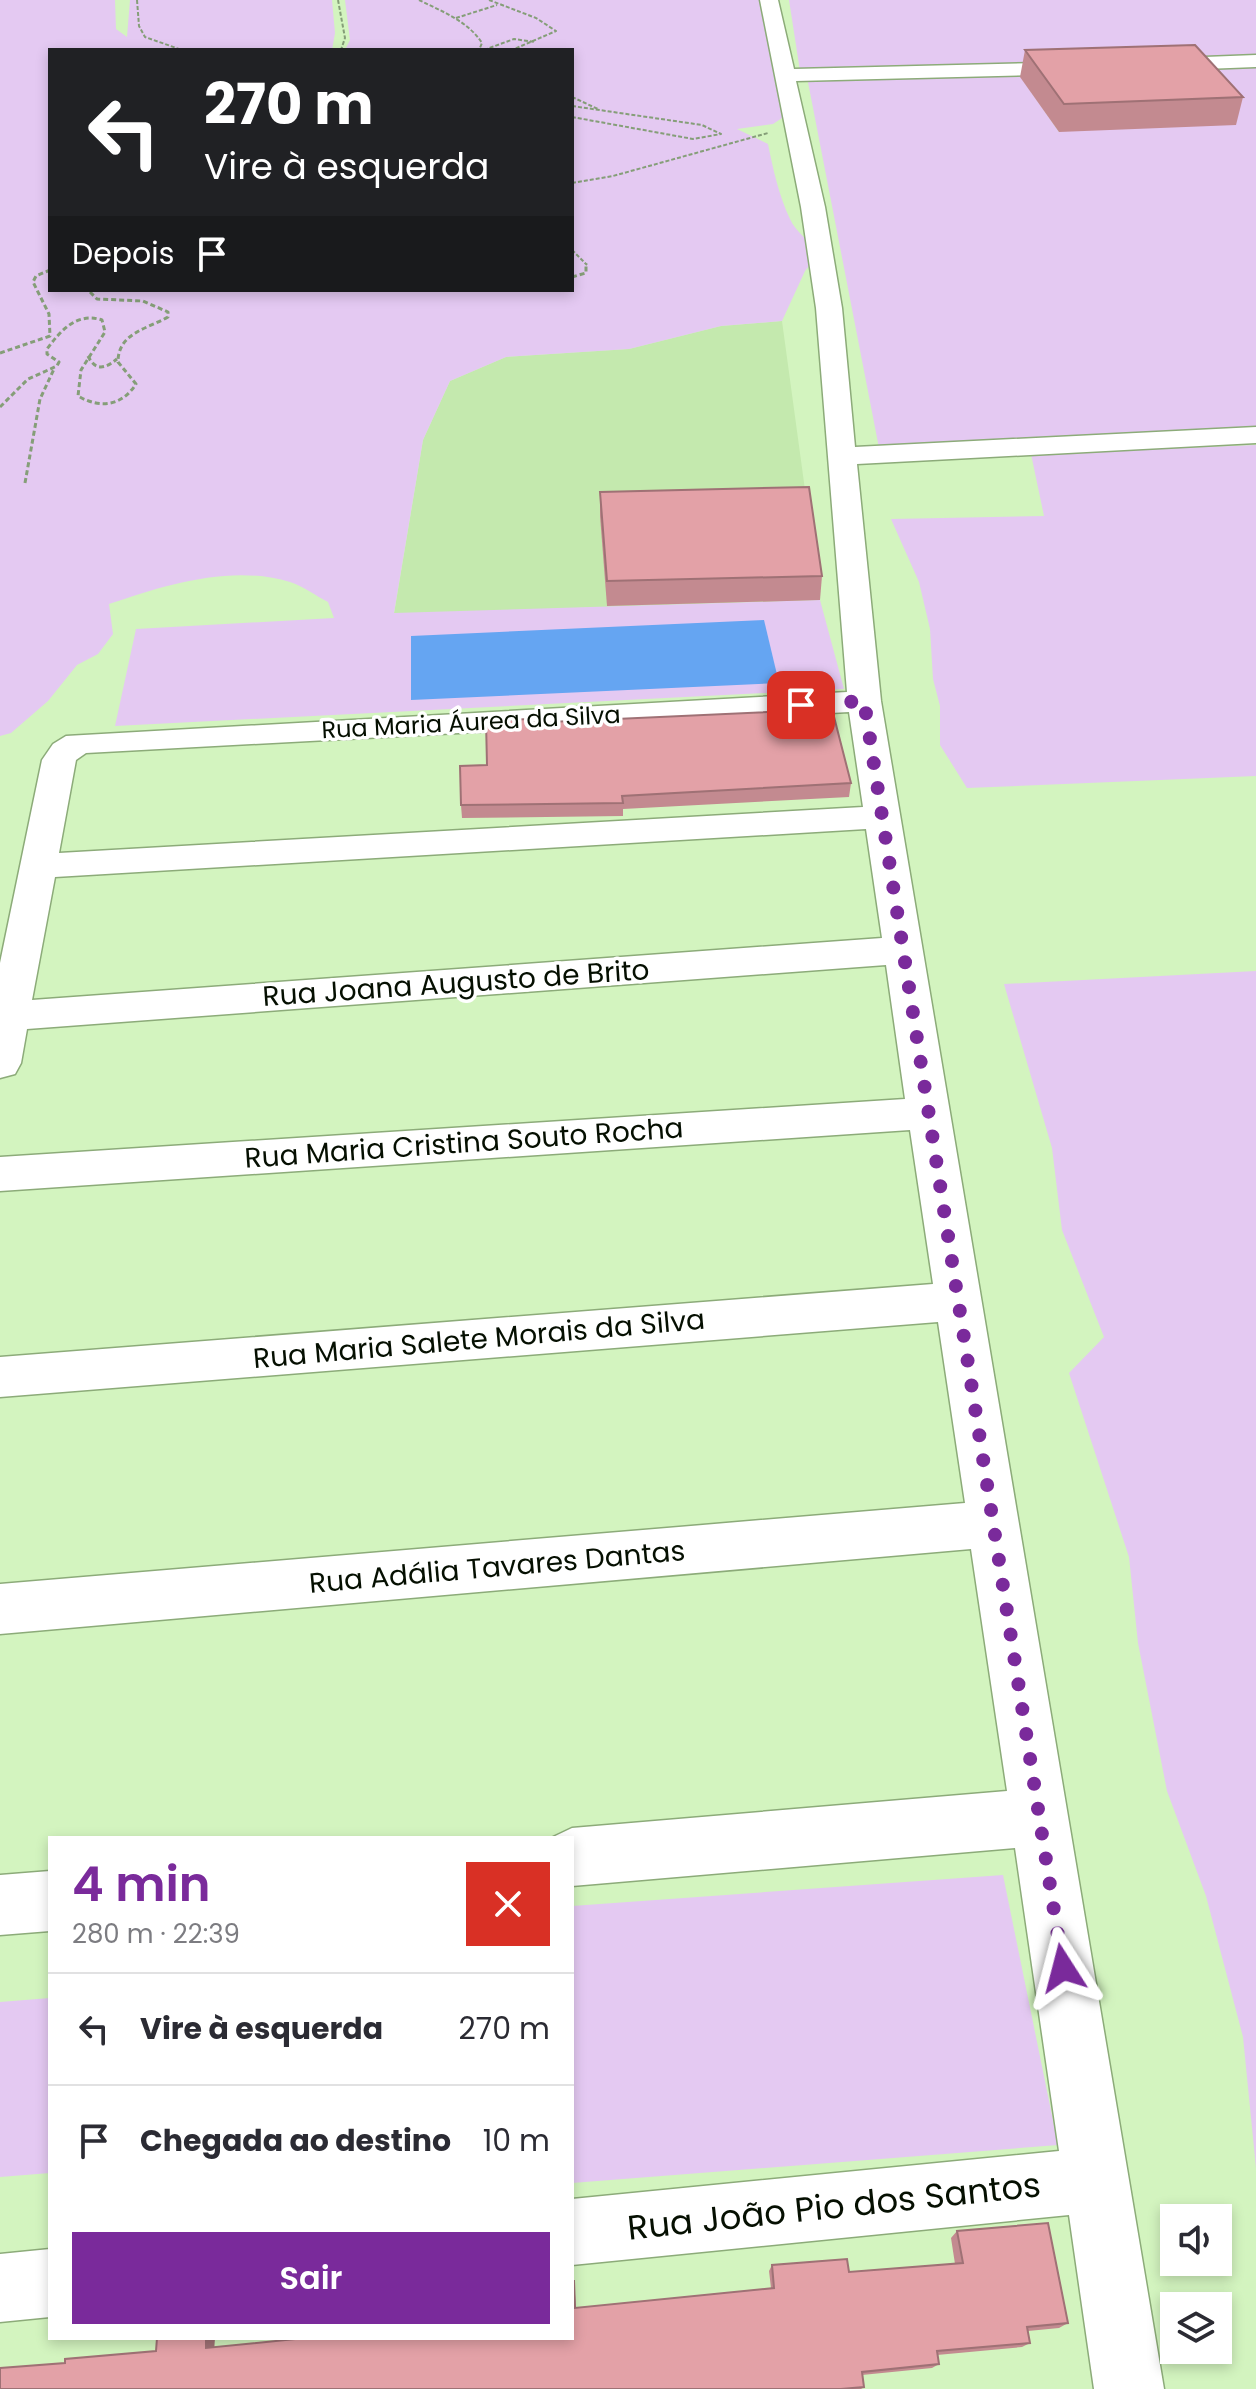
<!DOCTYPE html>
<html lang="pt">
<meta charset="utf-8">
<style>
:root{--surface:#fff;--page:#f7f7f7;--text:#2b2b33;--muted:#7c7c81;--line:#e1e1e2;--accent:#7a2a9b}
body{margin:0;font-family:Poppins,sans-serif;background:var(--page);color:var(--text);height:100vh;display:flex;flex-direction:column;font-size:30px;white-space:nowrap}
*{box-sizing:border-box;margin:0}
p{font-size:26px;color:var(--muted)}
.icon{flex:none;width:44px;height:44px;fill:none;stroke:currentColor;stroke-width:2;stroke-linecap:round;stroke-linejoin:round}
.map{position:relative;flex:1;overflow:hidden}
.side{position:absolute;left:48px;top:1836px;width:526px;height:504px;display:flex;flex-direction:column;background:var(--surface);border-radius:0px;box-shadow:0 4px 12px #0003}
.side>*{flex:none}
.guide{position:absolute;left:48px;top:48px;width:526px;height:244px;border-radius:0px;box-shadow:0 4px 12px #0003;background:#202124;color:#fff;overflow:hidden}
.tools{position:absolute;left:1160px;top:2204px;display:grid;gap:16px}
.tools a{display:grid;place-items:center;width:72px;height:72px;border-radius:0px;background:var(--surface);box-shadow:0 4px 12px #0003;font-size:40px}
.pin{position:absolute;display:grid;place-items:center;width:68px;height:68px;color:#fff;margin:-34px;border-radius:16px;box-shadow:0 4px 12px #0006}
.me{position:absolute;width:88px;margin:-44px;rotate:351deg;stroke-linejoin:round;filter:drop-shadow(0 0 6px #0008)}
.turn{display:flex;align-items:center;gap:28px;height:168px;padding:0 24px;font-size:36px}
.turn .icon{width:104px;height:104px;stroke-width:2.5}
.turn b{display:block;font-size:56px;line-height:68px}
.then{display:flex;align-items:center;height:76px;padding:0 24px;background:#0003;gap:16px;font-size:30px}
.round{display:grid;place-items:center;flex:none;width:84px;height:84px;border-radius:0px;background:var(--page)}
.headline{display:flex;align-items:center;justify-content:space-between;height:136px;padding:0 24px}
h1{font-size:48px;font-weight:600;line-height:60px;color:var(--accent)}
.action{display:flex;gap:16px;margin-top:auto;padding:16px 24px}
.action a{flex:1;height:92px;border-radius:0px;background:var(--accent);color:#fff;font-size:32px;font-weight:600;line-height:92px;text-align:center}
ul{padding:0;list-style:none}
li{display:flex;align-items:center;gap:24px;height:112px;padding:0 24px;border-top:2px solid var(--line)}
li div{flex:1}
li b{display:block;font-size:30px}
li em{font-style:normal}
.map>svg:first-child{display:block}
.built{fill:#c4e9ae}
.green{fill:#e4c9f2}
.water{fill:#65a5f2}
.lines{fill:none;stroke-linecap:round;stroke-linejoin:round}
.minor-casing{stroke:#8cab79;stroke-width:3}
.path-far1{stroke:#859e78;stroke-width:2;stroke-dasharray:4 2;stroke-linecap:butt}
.path{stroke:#859e78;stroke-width:3;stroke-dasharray:5 3;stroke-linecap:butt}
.minor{fill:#fff;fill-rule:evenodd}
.wall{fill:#c38a90}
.shaded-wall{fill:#9f7175}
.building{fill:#e3a1a7;stroke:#9f7175;stroke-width:2}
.route{stroke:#7a2a9b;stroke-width:14;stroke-dasharray:0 25.2}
.labels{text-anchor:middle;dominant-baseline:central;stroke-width:7;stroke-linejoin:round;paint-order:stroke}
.far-street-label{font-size:24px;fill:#050f01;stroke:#fff}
.street-label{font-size:28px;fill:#050f01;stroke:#fff}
.near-street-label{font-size:34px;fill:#050f01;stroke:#fff}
</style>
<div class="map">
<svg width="1256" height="2389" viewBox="0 0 1256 2389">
<rect width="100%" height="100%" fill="#d3f4bf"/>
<path class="built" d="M782,321L820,600L394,614L423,440L450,381L506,357L629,349L721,326Z"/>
<g class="green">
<path d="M0,0H115L116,29L127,37L130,0H332L335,33L332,50H50V290H572V50H345L350,40L345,0H765L788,114L773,124L737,129L768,144C773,169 779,196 790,219C796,233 811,241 818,255L805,271L782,321L721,326L629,349L506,357L450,381L423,440L394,613L820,600L844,689L115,726L136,629L334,618L328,602C316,596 303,586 290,582C231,564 165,585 109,604L113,634L98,654L77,665L48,701L11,733L0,736Z"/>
<path d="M789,0H1256V58L800,71Z"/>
<path d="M1256,65V428L879,448L807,77L1018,73L1059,132L1185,67Z"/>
<path d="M1256,445V776L967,788L940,745V706L933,679L930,629L919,582L891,519L1044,516L1031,454Z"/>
<path d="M1256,971V2168L1243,2037L1206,1896L1167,1791L1138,1643L1129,1557L1069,1373L1104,1337L1062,1230L1052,1148L1004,984Z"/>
<path d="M1003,1875L1058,2145L572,2183V1906Z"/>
<path d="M50,1998V2173L0,2177V2002Z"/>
</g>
<path class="water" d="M764,620L779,683L411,700V636Z"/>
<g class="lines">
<defs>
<g id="minor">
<path d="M760,0H778L794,69L1081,62L1091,68L1081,74L796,81L825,207L842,308L855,447L1256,427V443L857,464L881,701L1164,2389H1094L1069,2215L572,2265V2199L1059,2151L1015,1848L572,1886V1838H551L572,1828L1007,1791L971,1549L0,1634V1584L965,1503L938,1322L0,1397V1357L933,1284L910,1130L0,1191V1157L905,1099L886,965L27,1029L21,1063L15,1074L0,1078V963L42,760L53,744L66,736L847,692L816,308L801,207ZM849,712L863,807L59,853L76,760L86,753ZM866,829L882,938L32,1000L55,877Z"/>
<path d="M1256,55V67L1153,71L1143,65L1153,59Z"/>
<path d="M50,1871V1931L0,1935V1875Z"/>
<path d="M50,2249V2317L0,2322V2254Z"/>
</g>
</defs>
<use href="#minor" class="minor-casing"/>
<g class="path-far1">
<path d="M137,0L139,26L145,37L182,50"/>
<path d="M338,0L345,38L341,50"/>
<path d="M419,0C441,11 468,21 482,43L479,50"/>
<path d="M489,0L536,18L556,31L512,50"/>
<path d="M456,18L497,5"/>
<path d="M484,50L514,39L535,42"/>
<path d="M572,97L598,109"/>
<path d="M572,106L702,125L721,134L693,139L572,117"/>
<path d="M572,183L613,176L768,133"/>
<path d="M572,250L587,265"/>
</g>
<g class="path">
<path d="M572,277L586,273V263"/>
<path d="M0,353L50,336L49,314L33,282L36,276L50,270"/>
<path d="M88,356C95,371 105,369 117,359"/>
<path d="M0,407L28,379L57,366L59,362L47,354V349C61,330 77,312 102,320L105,332L81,370L78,396C100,409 122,406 136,384L118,362C118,333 147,329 168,317V312L143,301L97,299L88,290"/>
<path d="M25,483L40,399L54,369"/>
</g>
<use href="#minor" class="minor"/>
</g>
<g class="wall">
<path d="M1025,50L1243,97L1236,125L1059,132L1020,77Z"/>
<path d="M600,492L822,576L820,600L607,606L600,516Z"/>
<path d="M528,723L851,783L849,797L623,809V816L462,818L461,805L487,765Z"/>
<path d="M957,2231L1068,2323L1059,2328L1028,2331L1030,2343L1022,2347L937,2355L939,2364L932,2368L862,2375L864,2387L861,2389H0L65,2363L156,2351L214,2347L572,2338L574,2281L576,2308L771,2288L769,2271L772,2265L849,2272L955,2264L951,2238Z"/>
</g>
<path class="shaded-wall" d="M206,2338H215L214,2352L206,2348Z"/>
<g class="building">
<path d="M1195,45L1243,97L1064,104L1025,50Z"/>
<path d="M809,487L822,576L607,581L600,492Z"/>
<path d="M832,709L851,783L622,796L623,803L461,805L460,766L487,765L486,721L528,719V723Z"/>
<path d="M1048,2223L1068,2323L1027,2327L1030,2343L937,2351L939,2364L862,2372L864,2387L841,2389H0V2368L65,2363V2359L156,2351L157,2338H206V2348L305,2338H572V2281H574L575,2308L774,2288L772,2265L847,2259L849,2272L963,2263L957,2231Z"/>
</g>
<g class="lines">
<path class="route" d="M801,705L864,701L1063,1968"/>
</g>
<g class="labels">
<g class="far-street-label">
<text transform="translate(471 722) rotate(-3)">Rua Maria Áurea da Silva</text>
</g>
<g class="street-label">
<text transform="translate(456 983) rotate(-4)">Rua Joana Augusto de Brito</text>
<text transform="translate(464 1143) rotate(-4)">Rua Maria Cristina Souto Rocha</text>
<text transform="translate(479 1339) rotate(-5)">Rua Maria Salete Morais da Silva</text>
<text transform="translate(497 1567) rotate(-5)">Rua Adália Tavares Dantas</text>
</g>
<g class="near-street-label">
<text transform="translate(834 2206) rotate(-6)">Rua João Pio dos Santos</text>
</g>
</g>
</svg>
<div class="tools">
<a><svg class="icon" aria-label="sound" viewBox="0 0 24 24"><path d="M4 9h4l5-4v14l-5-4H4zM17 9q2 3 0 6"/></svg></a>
<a><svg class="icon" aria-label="layers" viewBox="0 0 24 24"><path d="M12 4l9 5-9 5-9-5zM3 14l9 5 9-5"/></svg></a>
</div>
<div class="pin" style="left:801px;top:705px;background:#d93025"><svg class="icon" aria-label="arrive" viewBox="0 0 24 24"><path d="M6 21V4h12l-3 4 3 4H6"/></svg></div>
<svg class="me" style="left:1063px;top:1968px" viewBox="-20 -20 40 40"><path d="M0-17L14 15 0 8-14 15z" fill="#7a2a9b" stroke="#fff" stroke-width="4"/></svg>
<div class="guide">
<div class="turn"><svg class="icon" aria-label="left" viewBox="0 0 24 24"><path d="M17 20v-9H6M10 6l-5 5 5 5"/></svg><div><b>270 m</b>Vire à esquerda</div></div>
<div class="then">Depois<svg class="icon" aria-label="arrive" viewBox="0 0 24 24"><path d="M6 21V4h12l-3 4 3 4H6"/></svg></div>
</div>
<section class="side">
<div class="headline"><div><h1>4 min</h1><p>280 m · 22:39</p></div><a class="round" style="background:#d93025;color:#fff"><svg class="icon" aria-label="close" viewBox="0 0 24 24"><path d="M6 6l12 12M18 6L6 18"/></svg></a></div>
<ul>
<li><svg class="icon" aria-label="left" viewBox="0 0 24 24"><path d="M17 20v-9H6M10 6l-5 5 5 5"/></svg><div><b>Vire à esquerda</b></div><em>270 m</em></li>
<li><svg class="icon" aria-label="arrive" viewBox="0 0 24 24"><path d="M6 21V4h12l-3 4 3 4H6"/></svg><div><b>Chegada ao destino</b></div><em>10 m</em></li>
</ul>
<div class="action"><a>Sair</a></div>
</section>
</div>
